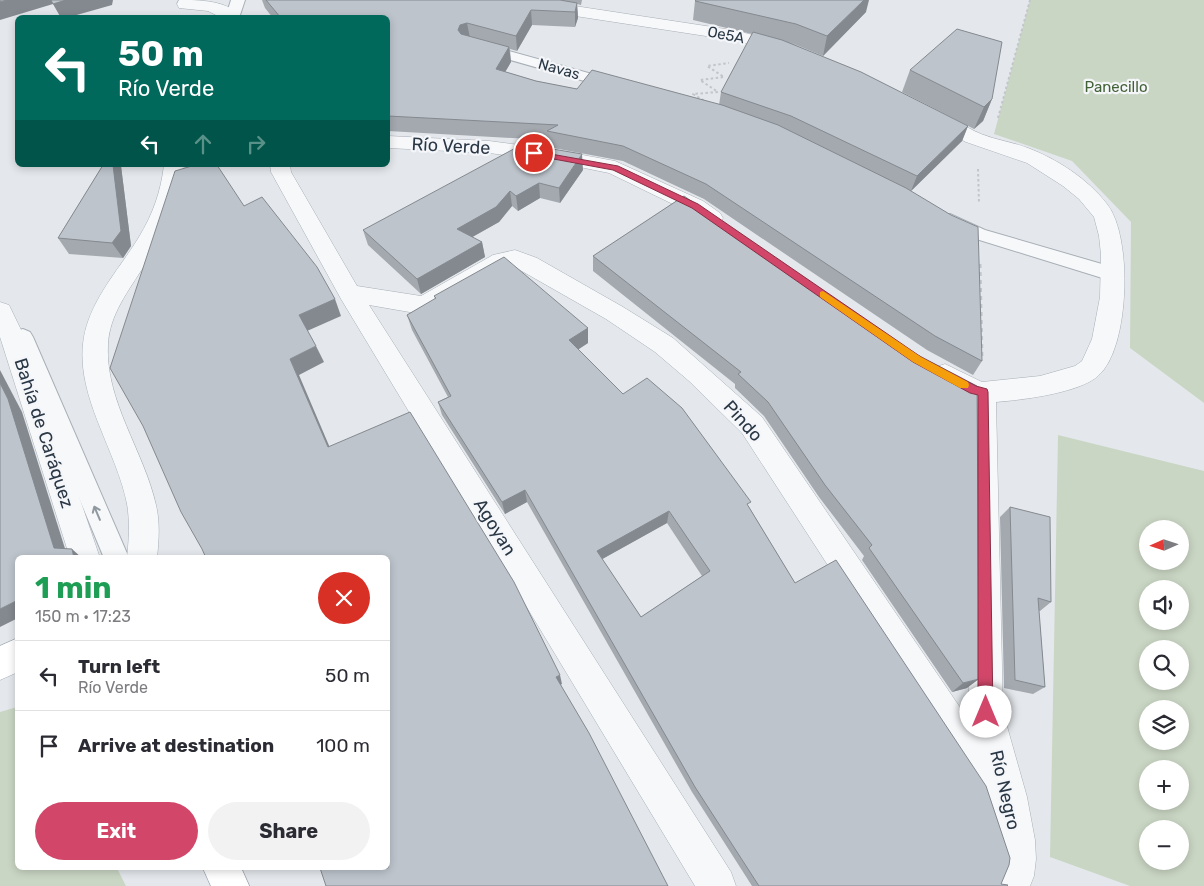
<!DOCTYPE html>
<meta charset="utf-8">
<style>
:root{--surface:#fff;--page:#f2f2f3;--text:#2b2b33;--muted:#7c7c81;--line:#e1e1e2;--accent:#d24769}
body{margin:0;font-family:Rubik,sans-serif;background:var(--page);color:var(--text);height:100vh;display:flex;flex-direction:column;font-size:19px;white-space:nowrap}
*{box-sizing:border-box;margin:0}
p{font-size:16px;color:var(--muted)}
.icon{flex:none;width:28px;height:28px;fill:none;stroke:currentColor;stroke-width:2;stroke-linecap:round;stroke-linejoin:round}
.map{position:relative;flex:1;overflow:hidden}
.details{position:absolute;left:15px;top:555px;width:375px;height:315px;display:flex;flex-direction:column;background:var(--surface);border-radius:8px;box-shadow:0 2px 8px #0003}
.details>*{flex:none}
.top-card{position:absolute;left:15px;top:15px;width:375px;height:152px;border-radius:8px;box-shadow:0 2px 8px #0003;background:#00695c;color:#fff;overflow:hidden}
.needle{width:32px;rotate:267deg}
.controls{position:absolute;left:1139px;top:520px;display:grid;gap:10px}
.controls a{display:grid;place-items:center;width:50px;height:50px;border-radius:50%;background:var(--surface);box-shadow:0 2px 8px #0003;font-size:25px}
.pin{position:absolute;display:grid;place-items:center;width:42px;height:42px;color:#fff;margin:-21px;border:2px solid #fff;border-radius:50%;box-shadow:0 1px 5px #0007}
.me{position:absolute;width:55px;margin:-28px;rotate:0deg;stroke-linejoin:round;filter:drop-shadow(0 0 4px #0008)}
.turn{display:flex;align-items:center;gap:18px;height:105px;padding:0 20px;font-size:22px}
.turn .icon{width:65px;height:65px;stroke-width:2.5}
.turn b{display:block;font-size:35px;line-height:42px}
.lanes{display:flex;align-items:center;height:48px;padding:0 20px;background:#0003;justify-content:center;gap:25px;direction:ltr}
.lanes .off{opacity:.35}
.round{display:grid;place-items:center;flex:none;width:52px;height:52px;border-radius:26px;background:var(--page)}
.summary{display:flex;align-items:center;justify-content:space-between;height:85px;padding:0 20px}
h1{font-size:30px;font-weight:700;line-height:38px;color:#1e9e55}
.button{display:flex;gap:10px;margin-top:auto;padding:10px 20px}
.button a{flex:1;height:58px;border-radius:30px;background:var(--accent);color:#fff;font-size:20px;font-weight:700;line-height:58px;text-align:center}
.button a+a{background:var(--page);color:var(--text)}
ul{padding:0;list-style:none}
li{display:flex;align-items:center;gap:15px;height:70px;padding:0 20px;border-top:1px solid var(--line)}
li div{flex:1}
li b{display:block;font-size:19px}
li em{font-style:normal}
.map>svg:first-child{display:block}
.green{fill:#cad6c4;fill-rule:evenodd}
.lines{fill:none;stroke-linecap:round;stroke-linejoin:round}
.lane-casing{stroke:#a8afb7;stroke-width:2}
.street-casing{stroke:#a8afb7;stroke-width:1}
.primary-casing{stroke:#a2adb8;stroke-width:1}
.path-far1{stroke:#c2c6cb;stroke-width:2;stroke-dasharray:2.5 2.5;stroke-linecap:butt}
.path{stroke:#c2c6cb;stroke-width:3;stroke-dasharray:4 4;stroke-linecap:butt}
.lane{fill:#f7f8fa;fill-rule:evenodd}
.street{fill:#f7f8fa;fill-rule:evenodd}
.primary{fill:#fff;fill-rule:evenodd}
.wall{fill:#a3a9af;fill-rule:evenodd}
.shaded-wall{fill:#84898f}
.building{fill:#bdc4cc;stroke:#84898f;fill-rule:evenodd}
.oneway{stroke:#9098a0}
.route{fill:#d24769;stroke:#882e44}
.slow{fill:#f59e0b}
.labels{text-anchor:middle;dominant-baseline:central;stroke-width:4.5;stroke-linejoin:round;paint-order:stroke}
.far-street-label{font-size:15px;fill:#2a3745;stroke:#f4f6f9}
.far-park-label{font-size:15px;fill:#436137;stroke:#f4f6f9}
.street-label{font-size:18px;fill:#2a3745;stroke:#f4f6f9}
</style>
<div class="map">
<svg width="1204" height="886" viewBox="0 0 1204 886">
<rect width="100%" height="100%" fill="#e4e8ec"/>
<g class="green">
<path d="M1030,0H1204V403L1130,348L1131,222L1072,161L994,134Z"/>
<path d="M1058,435L1204,471V886H1130L1050,857ZM1148,529H1180V561H1148ZM1148,589H1180V621H1148ZM1148,649H1180V681H1148ZM1148,709H1180V741H1148ZM1148,769H1180V801H1148ZM1148,829H1180V861H1148Z"/>
<path d="M17,707L18,868H117L126,886H0V712Z"/>
</g>
<g class="lines">
<defs>
<g id="lane">
<path d="M231,0H245L239,18L226,16Z"/>
<path d="M480,43L621,82L624,85L621,88L616,90L475,50L473,47L475,44Z"/>
<path d="M950,214L985,230L1119,269L1122,274L1119,279L1112,281L973,238L944,224L941,220L944,216Z"/>
<path d="M23,329L30,332L33,337L129,558H104L16,346L9,343L6,338L9,333Z"/>
<path d="M210,868H241L249,886H217Z"/>
</g>
<g id="street">
<path d="M179,0C199,0 229,0 242,18H222L208,11L179,8L177,4Z"/>
<path d="M542,1L732,30L791,44L794,48L791,52L785,53L732,40L536,10L534,6L536,2Z"/>
<path d="M933,111C950,115 964,127 981,134C996,140 1012,142 1028,148C1057,159 1088,179 1107,204C1133,236 1130,349 1098,376C1079,393 1022,400 996,402L1003,712L1027,797L1035,840L1036,859L1034,876L1030,886H989L997,869L998,859L992,807L979,798L742,433L689,381L655,352L606,319L513,266L508,268L442,307L421,314L369,305L731,872L736,886H695L341,299L271,172L270,165H290L291,172L357,286L421,296L493,255L515,250L537,258L623,307L673,338L762,417L972,725L969,712L970,399L936,381L932,374L936,367L945,364L982,382L1040,376L1075,366L1082,361L1092,339L1100,297L1101,255L1099,236L1094,217L1079,199L1063,186L1027,163L966,142L926,121L923,117L926,113Z"/>
<path d="M388,136L489,141L550,149L615,161L703,201L720,213L723,218L720,223L712,225L704,223L687,211L609,173L550,161L489,153L388,148Z"/>
<path d="M164,165H184C181,204 164,234 144,266C129,290 109,315 108,345C105,401 144,451 156,505C160,522 159,539 157,558H127C129,539 130,522 127,504C117,452 77,398 83,344C87,303 119,270 139,237C153,214 161,191 164,165Z"/>
<path d="M0,302L9,305L25,338L100,558H70L0,337Z"/>
</g>
<g id="primary">
<path d="M18,638V672L0,680V646Z"/>
<path d="M203,868H241L249,886H211Z"/>
</g>
</defs>
<use href="#lane" class="lane-casing"/>
<use href="#street" class="street-casing"/>
<use href="#primary" class="primary-casing"/>
<g class="path-far1">
<path d="M708,103L693,94L718,92L700,80L724,77L707,66L729,63"/>
<path d="M998,118L1030,0"/>
<path d="M978,169L979,203"/>
</g>
<path class="path" d="M980,264L982,358"/>
<use href="#lane" class="lane"/>
<use href="#street" class="street"/>
<use href="#primary" class="primary"/>
</g>
<g class="wall">
<path d="M262,0H582L581,5L577,4L578,18L575,27L532,25L517,51L510,49L511,62L505,72L536,81L577,89L719,105L721,92L752,34L693,20L695,1L866,12L823,56L789,42L968,126L962,141L911,191L982,361L973,375L927,350L704,199L623,161L548,147L547,140L388,131V18H273L265,8Z"/>
<path d="M910,70L992,99L983,121L974,129L902,92Z"/>
<path d="M103,165H120L121,166L131,246L123,258L69,254L58,238Z"/>
<path d="M583,170L560,203L540,198L518,211L512,206L499,222L472,237L482,242L485,257L421,294L368,245L363,230Z"/>
<path d="M684,196L967,688L952,692L862,560L864,556L819,497L764,416L735,388V384L593,271V256Z"/>
<path d="M434,296L588,328V343L578,349L623,394L749,507L795,583L1001,884L1007,886H752L692,792L527,502L505,514L442,415L438,402L448,397L412,330L407,315L435,299ZM667,523L702,576L641,617L602,559Z"/>
<path d="M1010,507L1051,602L1040,611H1039L1045,687L1033,694L1004,688L1000,517Z"/>
</g>
<g class="shaded-wall">
<path d="M7,0H113L112,5L66,18H61L53,4L0,20V2Z"/>
<path d="M864,0H869L866,12L823,56L827,36Z"/>
<path d="M577,3L578,18L575,27V12Z"/>
<path d="M531,10L532,25L517,51L516,36Z"/>
<path d="M467,23L470,38L462,40L458,30L460,25Z"/>
<path d="M509,47L511,62L498,84L496,69Z"/>
<path d="M992,99L983,121L974,129L984,107Z"/>
<path d="M968,126L962,141L911,191L917,176Z"/>
<path d="M582,154L583,170L560,203L559,188Z"/>
<path d="M113,165H120L121,166L131,246L123,258L112,243Z"/>
<path d="M539,183L540,198L518,211L516,196Z"/>
<path d="M510,191L512,206L499,222L460,244L457,229Z"/>
<path d="M482,242L485,257L421,294L417,279Z"/>
<path d="M335,299L341,316L307,331L299,315Z"/>
<path d="M588,328V343L570,355L569,340Z"/>
<path d="M316,346L324,362L299,375L336,462L328,447L290,359Z"/>
<path d="M0,370L22,412L68,558L54,548L0,383Z"/>
<path d="M525,490L527,502L505,514L502,502Z"/>
<path d="M669,511L667,523L597,562V551Z"/>
<path d="M72,549L82,558H74Z"/>
<path d="M18,600V618L0,627V609Z"/>
<path d="M560,675L562,684L557,687L556,677Z"/>
<path d="M979,679L967,688L952,692L963,683Z"/>
</g>
<g class="building">
<path d="M0,0H7L0,2Z"/>
<path d="M51,0H66L53,4Z"/>
<path d="M266,0H560L577,3L575,12L531,10L516,36L467,23L460,25L458,30L461,34L509,47L496,69L536,81L577,89L592,70L722,105L778,125L906,188L951,215L978,227L982,361L935,336L706,184L623,146L547,131L558,125L388,116V18H281Z"/>
<path d="M696,0H864L827,36L796,24L695,1Z"/>
<path d="M957,29L1002,42L992,99L984,107L910,70Z"/>
<path d="M753,32L782,40L861,72L968,126L917,176L791,116L721,92Z"/>
<path d="M523,144L582,154L559,188L539,183L516,196L510,191L496,207L457,229L482,242L417,279L363,230Z"/>
<path d="M103,165H113L121,231L112,243L58,238Z"/>
<path d="M195,165H217L244,206L262,197L317,267L335,299L299,315L316,346L290,359L328,447L410,412L514,582L560,675L556,677L589,733L668,886H326L320,868H388V558H206L202,549L181,512L143,426L110,368L175,171Z"/>
<path d="M684,196L914,353L977,386L979,679L963,683L869,548L872,545L825,485L768,402L738,374L741,372L593,256Z"/>
<path d="M504,257L588,328L569,340L623,394L647,378L682,408L751,502L747,504L795,583L836,560L986,786L1010,858L1009,865L1001,884L1008,885L1007,886H759L695,787L525,490L502,502L438,402L451,396L407,315L436,298L434,296ZM669,511L710,571L641,617L597,551Z"/>
<path d="M0,383L8,399L54,548L72,549L74,558H18V600L0,609Z"/>
<path d="M1010,507L1050,517L1051,602L1038,598L1045,687L1015,680Z"/>
</g>
<defs><path id="oneway-shaft" d="M-6 0H5M1.5-3L5.5 0L1.5 3" fill="none" stroke-width="1.6" stroke-linecap="round" stroke-linejoin="round" transform="scale(1.25)"/></defs>
<use class="oneway" href="#oneway-shaft" transform="translate(97 513) rotate(-113)"/>
<path class="route" d="M534,151L618,166L698,204L921,357L976,386L987,389L988,392L993,712L990,717L986,719L981,717L978,712V395L970,393L913,362L692,208L613,170L532,155V152Z"/>
<path class="slow" d="M823,291L921,357L968,382L969,385L968,388H960L913,362L820,297V292Z"/>
<g class="labels">
<g class="far-street-label">
<text transform="translate(726 35) rotate(11)">Oe5A</text>
<text transform="translate(559 69) rotate(16)">Navas</text>
</g>
<g class="far-park-label">
<text x="1116" y="87">Panecillo</text>
</g>
<g class="street-label">
<text transform="translate(451 146) rotate(3)">Río Verde</text>
<text transform="translate(743 421) rotate(48)">Pindo</text>
<text transform="translate(44 433) rotate(72)">Bahía de Caráquez</text>
<text transform="translate(495 527) rotate(58)">Agoyan</text>
<text transform="translate(1005 790) rotate(77)">Río Negro</text>
</g>
</g>
</svg>
<div class="controls">
<a><svg class="needle" viewBox="-14 -14 28 28"><path d="M0-13l5 13h-10z" fill="#e53935"/><path d="M0 13l5-13h-10z" fill="#7c7c81"/></svg></a>
<a><svg class="icon" aria-label="sound" viewBox="0 0 24 24"><path d="M4 9h4l5-4v14l-5-4H4zM17 9q2 3 0 6"/></svg></a>
<a><svg class="icon" aria-label="search" viewBox="0 0 24 24"><circle cx="10" cy="10" r="6"/><path d="M15 15l6 6"/></svg></a>
<a><svg class="icon" aria-label="layers" viewBox="0 0 24 24"><path d="M12 4l9 5-9 5-9-5zM3 14l9 5 9-5"/></svg></a>
<a>+</a>
<a>−</a>
</div>
<div class="pin" style="left:534px;top:153px;background:#d93025"><svg class="icon" aria-label="arrive" viewBox="0 0 24 24"><path d="M6 21V4h12l-3 4 3 4H6"/></svg></div>
<svg class="me" style="left:986px;top:712px" viewBox="-20 -20 40 40"><circle r="19" fill="#fff"/><path d="M0-13L10 11 0 6-10 11z" fill="#d24769"/></svg>
<div class="top-card">
<div class="turn"><svg class="icon" aria-label="left" viewBox="0 0 24 24"><path d="M17 20v-9H6M10 6l-5 5 5 5"/></svg><div><b>50 m</b>Río Verde</div></div>
<div class="lanes"><svg class="icon" aria-label="left" viewBox="0 0 24 24"><path d="M17 20v-9H6M10 6l-5 5 5 5"/></svg><svg class="icon off" aria-label="ahead" viewBox="0 0 24 24"><path d="M12 20V5M6 11l6-6 6 6"/></svg><svg class="icon off" aria-label="right" viewBox="0 0 24 24"><path d="M7 20v-9h11M14 6l5 5-5 5"/></svg></div>
</div>
<section class="details">
<div class="summary"><div><h1>1 min</h1><p>150 m · 17:23</p></div><a class="round" style="background:#d93025;color:#fff"><svg class="icon" aria-label="close" viewBox="0 0 24 24"><path d="M6 6l12 12M18 6L6 18"/></svg></a></div>
<ul>
<li><svg class="icon" aria-label="left" viewBox="0 0 24 24"><path d="M17 20v-9H6M10 6l-5 5 5 5"/></svg><div><b>Turn left</b><p>Río Verde</p></div><em>50 m</em></li>
<li><svg class="icon" aria-label="arrive" viewBox="0 0 24 24"><path d="M6 21V4h12l-3 4 3 4H6"/></svg><div><b>Arrive at destination</b></div><em>100 m</em></li>
</ul>
<div class="button"><a>Exit</a><a>Share</a></div>
</section>
</div>
